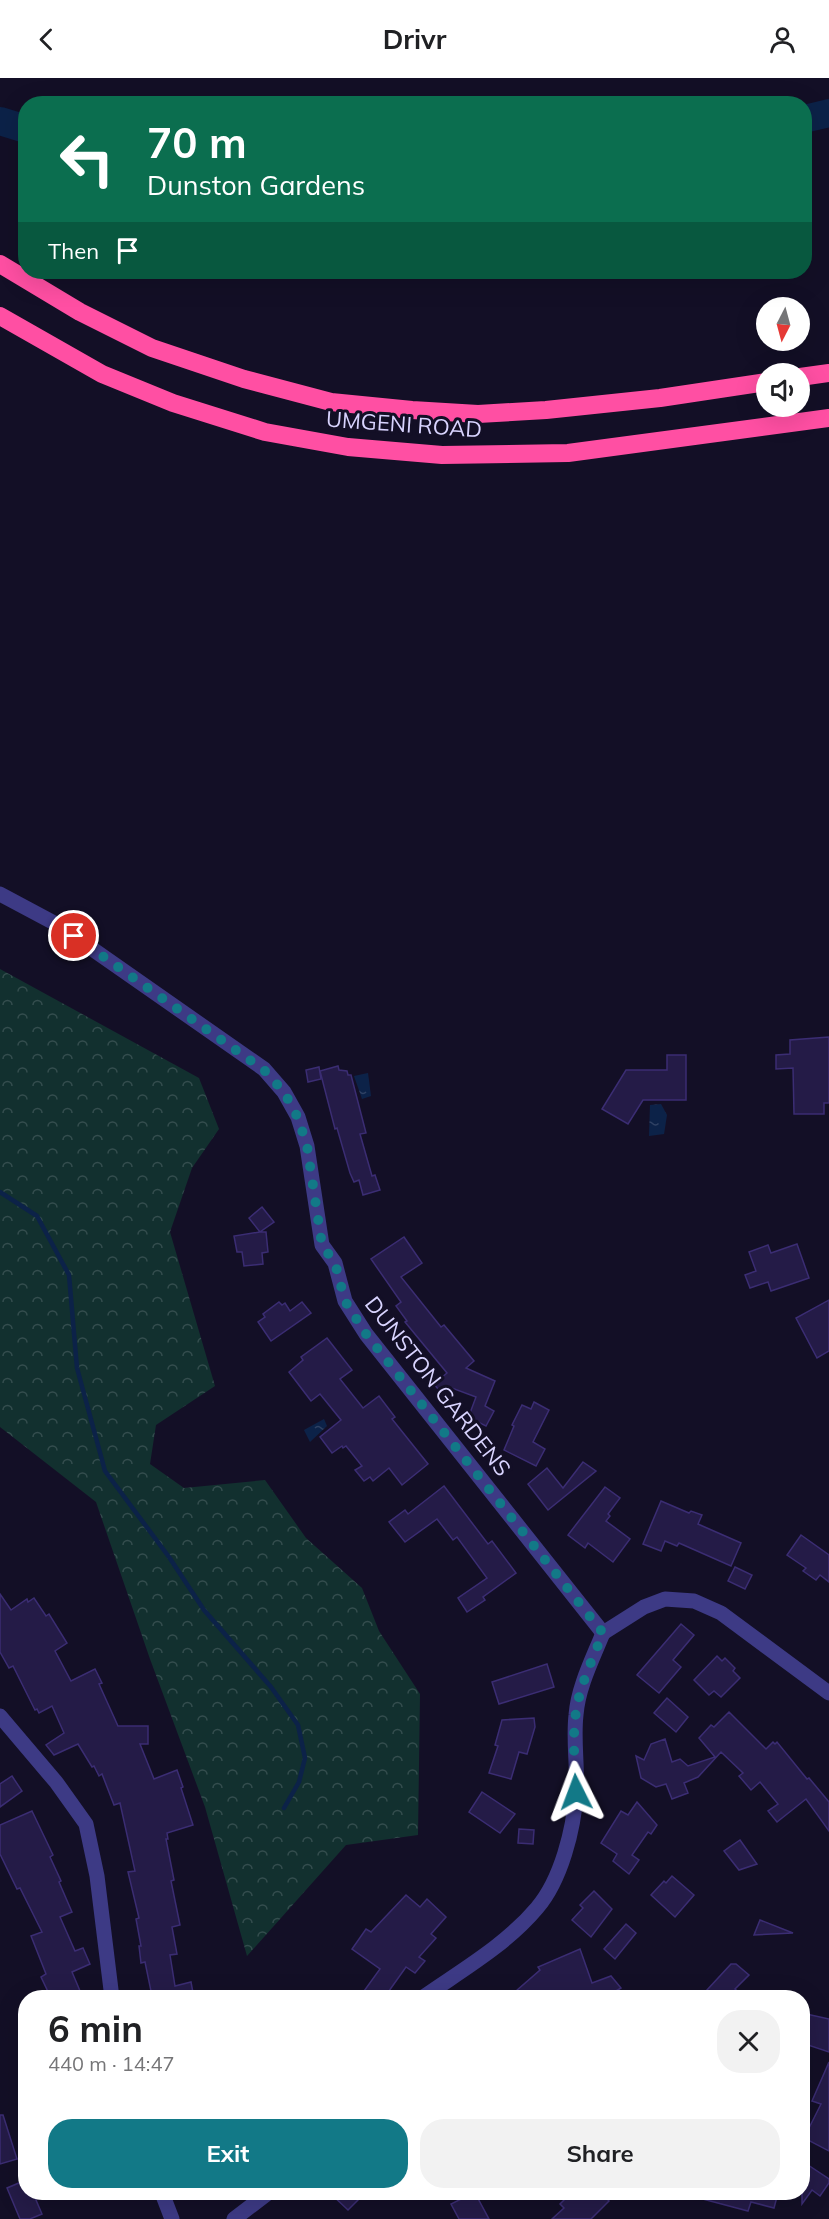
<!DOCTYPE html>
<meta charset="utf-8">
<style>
:root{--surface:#fff;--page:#f2f2f2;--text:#202124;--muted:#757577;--accent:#127987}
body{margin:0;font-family:Mulish,sans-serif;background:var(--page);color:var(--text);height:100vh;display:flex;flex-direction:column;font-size:22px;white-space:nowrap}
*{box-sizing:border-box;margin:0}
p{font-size:20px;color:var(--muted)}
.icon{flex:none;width:33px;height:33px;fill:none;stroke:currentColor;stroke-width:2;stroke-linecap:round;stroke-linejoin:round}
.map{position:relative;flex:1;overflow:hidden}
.sheet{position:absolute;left:18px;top:1912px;width:792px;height:210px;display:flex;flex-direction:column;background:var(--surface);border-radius:24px;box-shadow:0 6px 24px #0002}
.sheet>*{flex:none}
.guide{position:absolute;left:18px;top:18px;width:794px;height:183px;border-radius:24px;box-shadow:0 6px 24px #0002;background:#0b6e4f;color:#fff;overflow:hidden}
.needle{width:39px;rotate:186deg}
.tools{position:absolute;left:756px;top:219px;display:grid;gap:12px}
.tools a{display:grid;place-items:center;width:54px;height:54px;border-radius:50%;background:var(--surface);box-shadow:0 6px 24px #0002;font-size:30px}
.pin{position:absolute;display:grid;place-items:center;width:51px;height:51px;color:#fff;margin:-26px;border:3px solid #fff;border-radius:50%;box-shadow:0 2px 6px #0007}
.me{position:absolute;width:66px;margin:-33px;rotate:357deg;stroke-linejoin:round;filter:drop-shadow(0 0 4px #0008)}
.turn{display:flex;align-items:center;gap:21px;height:126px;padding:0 30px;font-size:27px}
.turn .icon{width:78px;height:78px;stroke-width:2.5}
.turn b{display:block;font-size:42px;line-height:51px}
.then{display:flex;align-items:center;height:57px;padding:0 30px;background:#0003;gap:12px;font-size:22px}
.round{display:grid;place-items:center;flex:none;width:63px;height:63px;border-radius:24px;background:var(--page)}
.headline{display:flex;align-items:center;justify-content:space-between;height:102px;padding:0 30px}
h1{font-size:36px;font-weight:700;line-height:45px}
.primary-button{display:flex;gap:12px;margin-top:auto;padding:12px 30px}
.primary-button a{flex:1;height:69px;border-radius:24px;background:var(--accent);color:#fff;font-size:24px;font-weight:700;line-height:69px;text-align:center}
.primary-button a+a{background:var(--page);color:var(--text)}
header{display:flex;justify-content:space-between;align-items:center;height:78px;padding:0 30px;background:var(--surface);font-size:27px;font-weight:700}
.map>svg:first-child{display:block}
.forest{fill:url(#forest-crowns)}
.water{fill:url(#water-ripples)}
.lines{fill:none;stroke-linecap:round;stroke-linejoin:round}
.stream{stroke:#0c2248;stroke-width:4.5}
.river{stroke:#0c2248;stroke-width:28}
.building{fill:#241b47;stroke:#3b2d73;stroke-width:1.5}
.street{stroke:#3d3a85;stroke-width:15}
.highway{stroke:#ff4fa3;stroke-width:18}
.route{stroke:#127987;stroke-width:10;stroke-dasharray:0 18}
.labels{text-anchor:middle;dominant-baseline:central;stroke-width:6;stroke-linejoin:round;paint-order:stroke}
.street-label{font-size:22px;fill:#d9d4ff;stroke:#130f26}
</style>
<header><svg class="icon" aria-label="back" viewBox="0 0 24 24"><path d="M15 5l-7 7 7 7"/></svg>Drivr<svg class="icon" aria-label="person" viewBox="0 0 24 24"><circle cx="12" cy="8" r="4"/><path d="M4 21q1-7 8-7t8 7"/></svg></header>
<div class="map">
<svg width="829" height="2141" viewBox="0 0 829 2141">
<defs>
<pattern id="forest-crowns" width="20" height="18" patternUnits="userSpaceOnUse" patternTransform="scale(1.5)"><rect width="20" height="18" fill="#12302f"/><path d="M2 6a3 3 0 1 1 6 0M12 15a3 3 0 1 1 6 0" fill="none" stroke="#344d4e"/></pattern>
<pattern id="water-ripples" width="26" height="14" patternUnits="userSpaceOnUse" patternTransform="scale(1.5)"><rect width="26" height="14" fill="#0c2248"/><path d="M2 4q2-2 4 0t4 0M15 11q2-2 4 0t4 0" fill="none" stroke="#2f4163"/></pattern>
</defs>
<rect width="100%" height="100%" fill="#130f26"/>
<path class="forest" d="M0,891L199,1000L219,1051L192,1090L170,1154L215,1308L156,1347L150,1386L184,1410L265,1402L306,1460L362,1510L379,1553L420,1616L418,1757L346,1767L247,1878L205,1729L150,1581L96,1424L0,1349Z"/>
<g class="water">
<path d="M368,995L371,1018L362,1021L354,998Z"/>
<path d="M661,1026L667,1037L664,1056L649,1058L650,1027Z"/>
<path d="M324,1341L327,1348L310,1364L304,1352Z"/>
</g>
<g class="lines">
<path class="stream" d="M0,1114L37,1138L69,1197L77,1290L105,1393L169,1479L204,1532L271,1609L298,1647L305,1680L299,1704L284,1730"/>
<g class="river">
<path d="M804,41L829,35"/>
<path d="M0,43L26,51"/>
</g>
</g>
<g class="building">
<path d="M829,959V1025H824V1036H794L793,990L776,991V977L790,976V962Z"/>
<path d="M667,977H686V1022H643L628,1046L602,1031L626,992H667Z"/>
<path d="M338,988L339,992L347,993L348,997H351L366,1055L360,1056L372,1098L375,1097L380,1112L363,1117L359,1102L354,1104L350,1095L337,1050L335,1051L320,993Z"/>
<path d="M319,989L321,1001L308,1004L306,992Z"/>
<path d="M262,1129L274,1144L260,1154H266L268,1174L262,1175L263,1186L244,1188L242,1174H237L234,1158L260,1154L249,1140Z"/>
<path d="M404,1159L422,1185L401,1199L441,1249L444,1247L474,1283L466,1290L495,1303L485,1328L494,1333L486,1348L478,1344L477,1347L467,1343L476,1319L452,1310L443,1317L434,1306L447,1295L405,1244L407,1243L396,1228L401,1224L371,1181Z"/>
<path d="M797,1166L809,1200L771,1213L768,1204L750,1210L745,1197L756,1193L749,1174L768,1167L771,1175Z"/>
<path d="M829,1222V1273L817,1280L796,1240Z"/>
<path d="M279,1224L282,1227L285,1225L290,1233L302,1224L311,1235L271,1263L258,1244L265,1239L263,1236Z"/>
<path d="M327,1260L352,1292L340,1301L363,1330L379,1318L395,1339L392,1341L428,1386L402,1407L389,1390L373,1403L370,1399L364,1403L355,1392L362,1388L346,1368L343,1370L342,1368L332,1375L320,1359L341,1342L320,1316L311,1323L289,1294L303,1282L301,1279Z"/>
<path d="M534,1324L549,1332L533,1364L545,1371L536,1388L504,1372L514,1348L512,1347L522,1327L531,1331Z"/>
<path d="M583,1384L596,1393L548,1432L528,1406L547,1390L563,1410Z"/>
<path d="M444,1408L488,1466L492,1463L516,1495L483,1519L485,1522L467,1534L458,1520L487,1500L457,1459L453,1462L437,1441L405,1464L389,1444L405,1432L408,1436Z"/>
<path d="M605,1409L620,1420L608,1436L610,1438L606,1443L630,1461L613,1484L588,1465L585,1470L568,1457Z"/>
<path d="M661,1423L689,1435L691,1433L702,1437L698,1446L741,1465L731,1488L679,1465L677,1468L665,1463L661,1473L643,1466Z"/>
<path d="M801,1457L829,1477V1504L820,1497L816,1502L803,1493L806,1490L787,1477Z"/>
<path d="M735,1489L752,1497L745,1511L728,1503Z"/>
<path d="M0,1516L11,1532L27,1521L28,1524L34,1520L46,1538L49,1536L67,1565L55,1573L71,1603L95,1591L102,1605L99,1606L118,1648H148V1666H140L154,1701L177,1692L183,1709L181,1710L193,1747L167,1755L168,1761H166L174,1802L171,1803L180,1847L172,1849L177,1876L170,1877L175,1908L191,1904L194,1920H145L144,1914L151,1913L145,1884L141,1885L139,1868H141L136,1841L139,1840L128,1794L135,1793L120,1725L114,1727L102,1696L99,1698L94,1688L92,1689L78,1666L54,1677L46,1667L64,1655L52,1628L39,1635L37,1631L35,1632L13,1588L9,1590L0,1574Z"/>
<path d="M681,1546L694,1557L673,1582L681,1589L659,1615L637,1597Z"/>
<path d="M717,1578L722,1583L725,1580L735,1590L733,1593L740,1600L721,1619L714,1613L709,1617L694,1602Z"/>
<path d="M547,1586L554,1609L499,1626L492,1604Z"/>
<path d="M667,1620L688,1639L676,1654L654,1635Z"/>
<path d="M729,1634L766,1671L773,1664L775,1666L777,1664L807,1701L809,1700L829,1724V1753L806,1721L777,1744L768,1733L778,1726L760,1704L751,1712L739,1698L743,1695L721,1674L698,1699L684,1705L688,1715L672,1721L666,1706L656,1709L641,1700L636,1678L644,1682L651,1666L665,1661L672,1684L680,1681L688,1688L715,1679L699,1660L711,1647L714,1649Z"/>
<path d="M534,1640L535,1649L527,1676L519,1674L511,1701L489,1695L498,1668L495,1667L502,1642Z"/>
<path d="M12,1698L22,1713L0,1729V1706Z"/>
<path d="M482,1714L515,1736L500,1755L469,1734Z"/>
<path d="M637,1724L657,1747L651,1756L648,1754L632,1777L639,1782L629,1796L613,1783L617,1776L601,1765L621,1733L628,1737Z"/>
<path d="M32,1733L53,1777L50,1779L61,1803L59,1804L72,1834L60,1839L75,1873L83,1870L90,1886L72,1894L83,1920H51L41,1899L46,1896L31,1858L42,1854L20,1810L17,1811L0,1776V1747Z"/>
<path d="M519,1751L534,1752L533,1766L518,1765Z"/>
<path d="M740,1762L757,1786L739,1792L724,1773Z"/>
<path d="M672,1798L694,1817L675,1839L651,1817L664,1803L666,1805Z"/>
<path d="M594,1813L612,1831L591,1859L572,1842L583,1830L580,1827Z"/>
<path d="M406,1817L420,1829L427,1821L446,1839L431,1856L436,1860L419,1879L425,1883L415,1895L406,1889L384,1920H359L380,1891L352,1871L366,1851L371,1854Z"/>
<path d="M760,1842L793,1855L754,1857Z"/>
<path d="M626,1846L636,1855L615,1881L604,1871Z"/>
<path d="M580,1871L592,1905L611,1898L621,1910L604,1920H508L540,1892L538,1889Z"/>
<path d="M731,1886H736L749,1897L735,1911L745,1920H716L707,1912Z"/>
<path d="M802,1935L829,1941V1974L802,1965Z"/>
<path d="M829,1984V2073L804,2060L821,2026L812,2023Z"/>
<path d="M0,2037H3L17,2081L0,2086Z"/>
<path d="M802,2083L829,2101V2105L820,2118L812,2112L802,2126Z"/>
<path d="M26,2102V2115H33L42,2136L30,2141H20L7,2110Z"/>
<path d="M330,2115H365L348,2132Z"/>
<path d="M473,2115H475L489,2141H459L451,2126Z"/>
<path d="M571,2115L577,2121L582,2115H601L609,2123L591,2141H552L564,2130L560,2126Z"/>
<path d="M696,2115H778L774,2130L751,2124L748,2133L695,2119Z"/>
</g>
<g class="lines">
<g class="street">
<path d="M0,816L58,847L264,991L284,1014L298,1039L307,1068L322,1167L335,1185L345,1223L366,1256L603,1555"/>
<path d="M603,1555L644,1529L665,1521L694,1523L721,1535L829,1615"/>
<path d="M0,1638L56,1704L86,1746L97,1798L112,1920"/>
<path d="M422,1920C462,1892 506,1867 537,1830C561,1802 574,1751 576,1715C578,1689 573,1663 576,1637C578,1609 593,1580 603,1555"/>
<path d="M162,2115L172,2141"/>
<path d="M234,2141L268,2115"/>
</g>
<g class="highway">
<path d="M0,186L80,234L152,270L244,301L331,324L412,332L478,336L546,332L660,320L766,304"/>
<path d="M0,238L102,296L173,325L265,354L348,369L442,377L568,375L829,340"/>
<path d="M800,299L829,295"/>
</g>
</g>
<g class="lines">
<path class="route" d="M74,858L264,992L284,1014L298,1040L307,1068L322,1167L335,1185L345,1223L366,1256L603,1555C593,1580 580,1607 576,1634C572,1660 575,1688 576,1714"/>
</g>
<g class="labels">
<g class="street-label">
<text transform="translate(404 346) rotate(4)">UMGENI ROAD</text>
<text transform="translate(438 1308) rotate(52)">DUNSTON GARDENS</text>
</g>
</g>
</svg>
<div class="tools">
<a><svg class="needle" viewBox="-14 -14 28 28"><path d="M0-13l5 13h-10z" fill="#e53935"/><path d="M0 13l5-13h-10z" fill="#757577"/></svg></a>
<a><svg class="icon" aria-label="sound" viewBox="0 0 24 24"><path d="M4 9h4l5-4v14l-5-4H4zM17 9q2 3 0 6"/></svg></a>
</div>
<div class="pin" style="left:74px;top:858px;background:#d93025"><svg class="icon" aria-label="arrive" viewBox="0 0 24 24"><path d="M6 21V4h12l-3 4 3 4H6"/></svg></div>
<svg class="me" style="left:576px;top:1714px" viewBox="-20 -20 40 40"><path d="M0-17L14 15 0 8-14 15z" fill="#127987" stroke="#fff" stroke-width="4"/></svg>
<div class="guide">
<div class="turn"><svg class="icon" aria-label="left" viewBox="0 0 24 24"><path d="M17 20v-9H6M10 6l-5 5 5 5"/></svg><div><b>70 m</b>Dunston Gardens</div></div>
<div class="then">Then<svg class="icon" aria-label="arrive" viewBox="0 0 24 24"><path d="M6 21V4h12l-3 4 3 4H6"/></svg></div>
</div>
<section class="sheet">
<div class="headline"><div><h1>6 min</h1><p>440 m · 14:47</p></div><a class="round"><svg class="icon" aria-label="close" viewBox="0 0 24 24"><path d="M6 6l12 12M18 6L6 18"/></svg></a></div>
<div class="primary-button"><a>Exit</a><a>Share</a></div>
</section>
</div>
